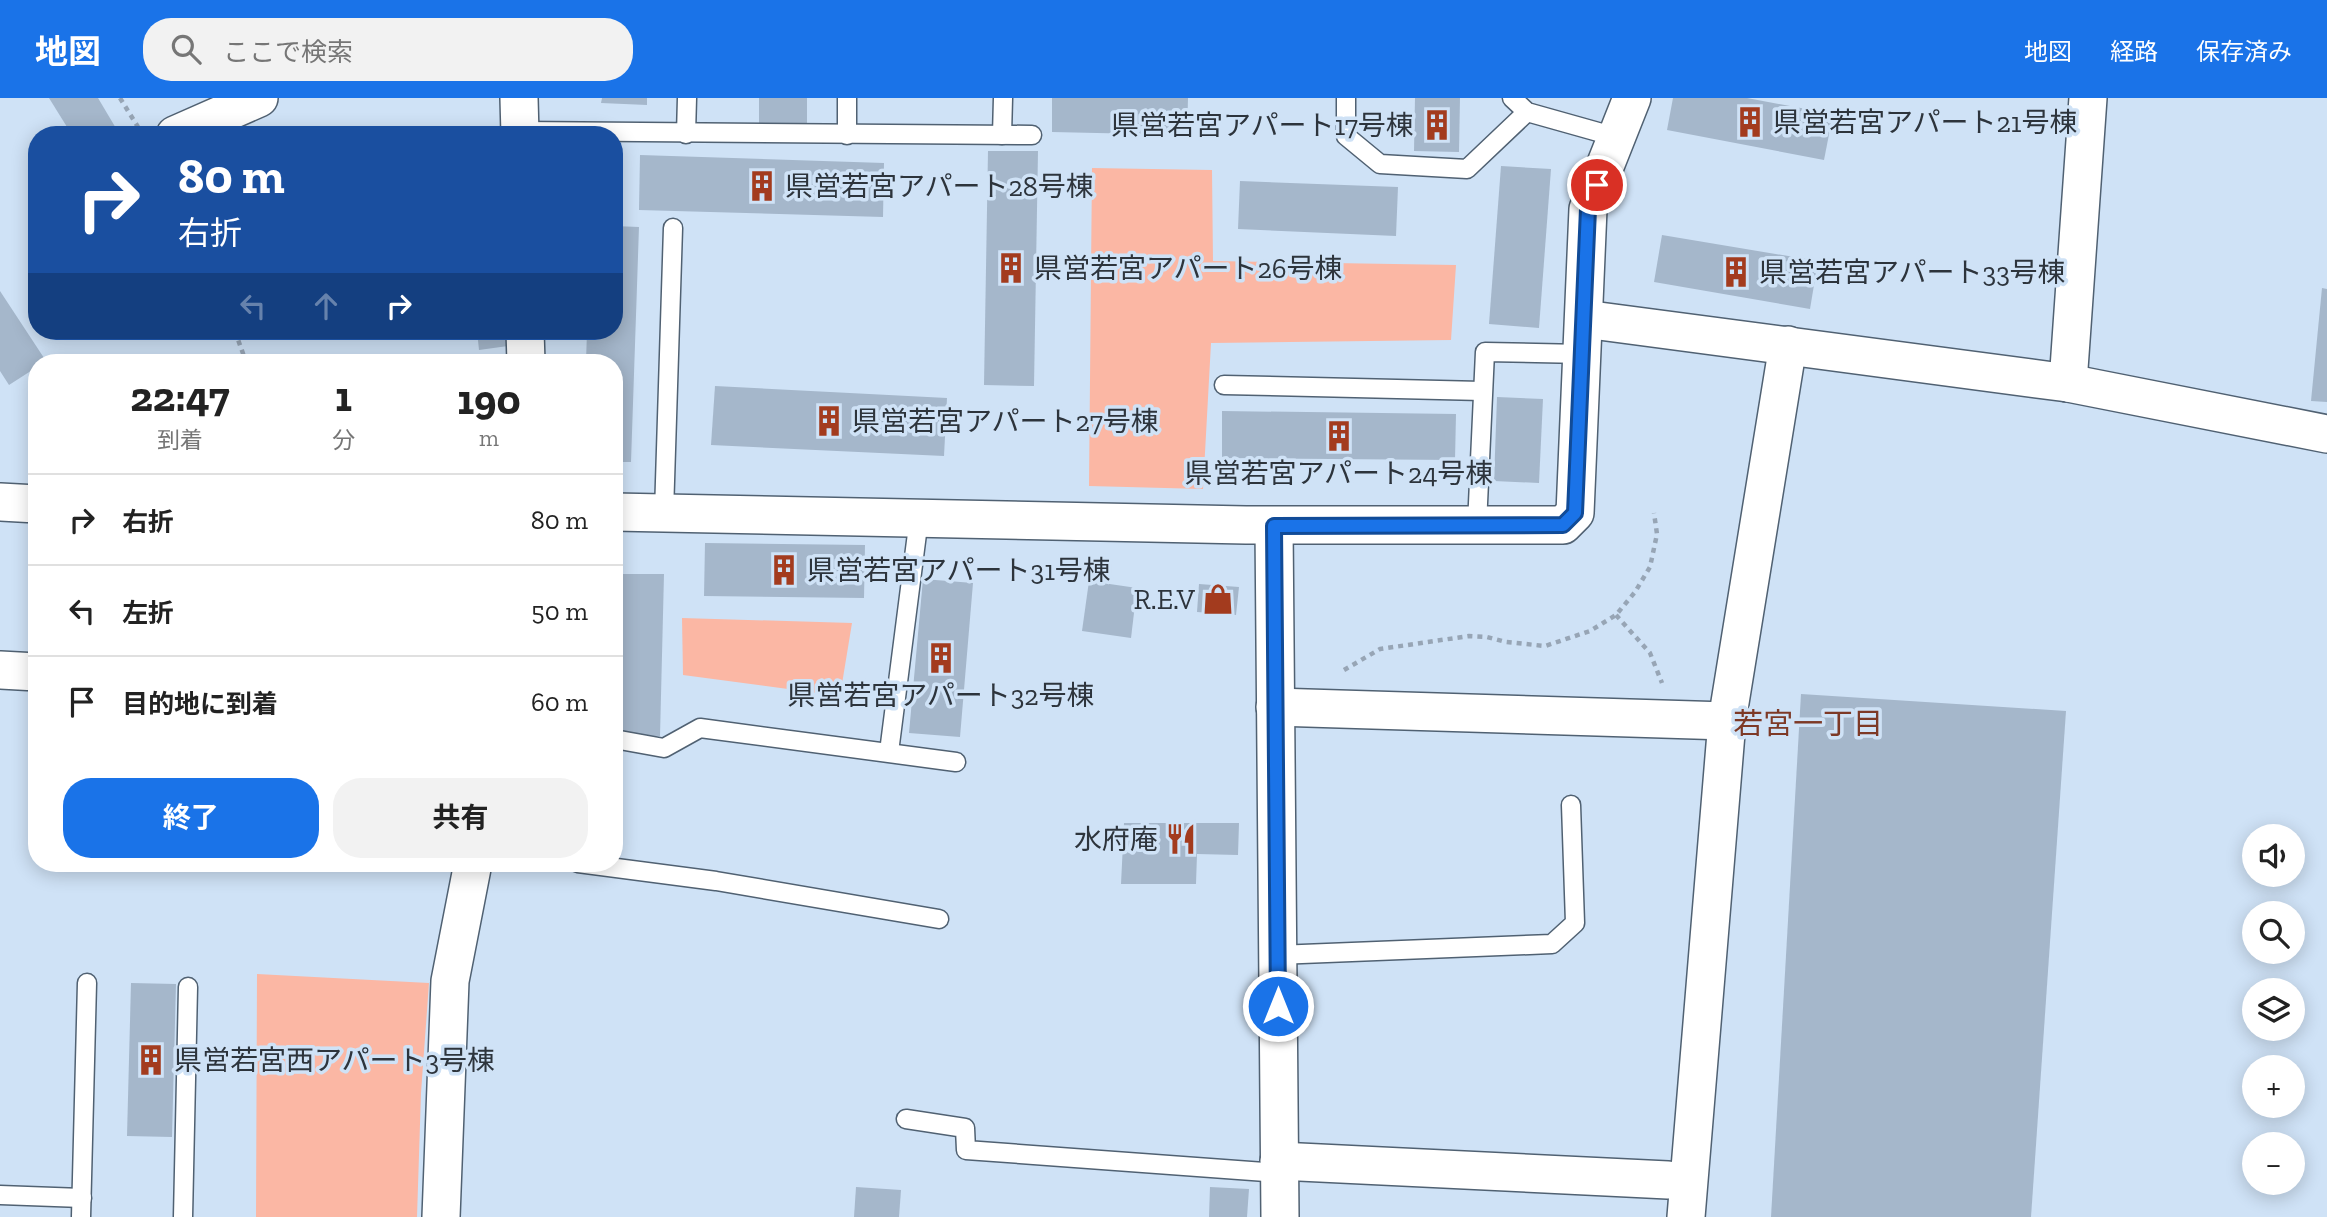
<!DOCTYPE html>
<html lang="ja">
<meta charset="utf-8">
<style>
:root{--surface:#fff;--page:#f2f2f2;--text:#222;--muted:#767676;--line:#e0e0e0;--accent:#1a73e8}
body{margin:0;font-family:"Zilla Slab","Noto Sans JP",serif;background:var(--page);color:var(--text);height:100vh;display:flex;flex-direction:column;font-size:26px;white-space:nowrap}
*{box-sizing:border-box;margin:0}
p{font-size:23px;color:var(--muted)}
.icon{flex:none;width:38px;height:38px;fill:none;stroke:currentColor;stroke-width:2;stroke-linecap:round;stroke-linejoin:round}
.map{position:relative;flex:1;overflow:hidden}
.drawer{position:absolute;left:28px;top:256px;width:595px;height:518px;display:flex;flex-direction:column;background:var(--surface);border-radius:28px;box-shadow:0 4px 18px #0003}
.drawer>*{flex:none}
.banner{position:absolute;left:28px;top:28px;width:595px;height:214px;border-radius:28px;box-shadow:0 4px 18px #0003;background:#1a4fa0;color:#fff;overflow:hidden}
.controls{position:absolute;left:2242px;top:726px;display:grid;gap:14px}
.controls a{display:grid;place-items:center;width:63px;height:63px;border-radius:50%;background:var(--surface);box-shadow:0 4px 18px #0003;font-size:35px}
.pin{position:absolute;display:grid;place-items:center;width:60px;height:60px;color:#fff;margin:-30px;border:4px solid #fff;border-radius:50%;box-shadow:0 2px 7px #0007}
.me{position:absolute;width:77px;margin:-38px;rotate:0deg;stroke-linejoin:round;filter:drop-shadow(0 0 5px #0008)}
.turn{display:flex;align-items:center;gap:24px;height:147px;padding:0 35px;font-size:32px}
.turn .icon{width:91px;height:91px;stroke-width:2.5}
.turn b{display:block;font-size:49px;line-height:60px}
.lanes{display:flex;align-items:center;height:66px;padding:0 35px;background:#0003;justify-content:center;gap:35px;direction:ltr}
.lanes .off{opacity:.35}
.eta{display:flex;justify-content:space-evenly;align-items:center;height:119px;text-align:center}
.eta b{font-size:42px;font-weight:700;line-height:49px}
.button{display:flex;gap:14px;margin-top:auto;padding:14px 35px}
.button a{flex:1;height:80px;border-radius:28px;background:var(--accent);color:#fff;font-size:28px;font-weight:700;line-height:80px;text-align:center}
.button a+a{background:var(--page);color:var(--text)}
ul{padding:0;list-style:none}
li{display:flex;align-items:center;gap:21px;height:91px;padding:0 35px;border-top:2px solid var(--line)}
li div{flex:1}
li b{display:block;font-size:26px}
li em{font-style:normal}
header{display:flex;align-items:center;gap:42px;box-sizing:border-box;height:98px;padding:0 35px;background:var(--accent);color:#fff}
header strong{font-size:33px}
nav{display:flex;gap:38px;margin-inline-start:auto;font-size:24px}
.search{width:490px;height:63px;background:var(--page);display:flex;align-items:center;gap:18px;box-sizing:border-box;padding:0 24px;border-radius:28px;color:var(--muted);font-size:26px}
.map>svg:first-child{display:block}
.green{fill:#fbb7a4}
.building{fill:#a5b7cb}
.lines{fill:none;stroke-linecap:round;stroke-linejoin:round}
.service-casing{stroke:#506172;stroke-width:21}
.minor-casing{stroke:#506172;stroke-width:40}
.path{stroke:#97a5b5;stroke-width:4.5;stroke-dasharray:5 5;stroke-linecap:butt}
.service{stroke:#fff;stroke-width:18}
.minor{stroke:#fff;stroke-width:37}
.route-casing{stroke:#114b97;stroke-width:18}
.route{stroke:#1a73e8;stroke-width:12}
.labels{text-anchor:middle;dominant-baseline:central;stroke-width:7;stroke-linejoin:round;paint-order:stroke}
.poi-label{font-size:28px;fill:#2d343c;stroke:#cfe2f6;text-anchor:start}
.neighbourhood-label{font-size:30px;fill:#7d3926;stroke:#cfe2f6}
</style>
<header>
<strong>地図</strong>
<div class="search"><svg class="icon" aria-label="search" viewBox="0 0 24 24"><circle cx="10" cy="10" r="6"/><path d="M15 15l6 6"/></svg>ここで検索</div>
<nav><a>地図</a><a>経路</a><a>保存済み</a></nav>
</header>
<div class="map">
<svg width="2327" height="1119" viewBox="0 0 2327 1119">
<rect width="100%" height="100%" fill="#cfe2f6"/>
<g class="green">
<path d="M1092,70L1212,72L1213,163L1456,167L1451,242L1211,245L1203,391L1089,388Z"/>
<path d="M682,520L852,525L840,598L683,577Z"/>
<path d="M257,876L429,885L421,995L417,1119H256Z"/>
</g>
<g class="building">
<path d="M49,0H98L120,37H72Z"/>
<path d="M602,0H647V7L601,5Z"/>
<rect x="759" y="0" width="48" height="27"/>
<path d="M1052,0H1188L1187,37L1052,34Z"/>
<path d="M1415,0H1460L1459,54L1414,53Z"/>
<path d="M1673,0H1747L1833,16L1824,62L1667,32Z"/>
<path d="M988,53H1038L1034,288L984,287Z"/>
<path d="M640,57L884,65L883,119L639,112Z"/>
<path d="M1501,68L1551,71L1539,230L1489,226Z"/>
<path d="M1240,83L1398,89L1396,138L1238,131Z"/>
<path d="M614,128L639,129L631,364H614V264H586L587,233H614Z"/>
<path d="M1662,137L1818,163L1810,211L1654,184Z"/>
<path d="M2322,190L2327,191V304L2311,303Z"/>
<path d="M0,193L46,263L37,264V269L9,287L0,273Z"/>
<path d="M477,233H506L508,248L479,252Z"/>
<path d="M715,288L947,300L944,358L711,347Z"/>
<path d="M1497,299L1543,301L1539,385L1494,383Z"/>
<path d="M1222,313L1456,316L1455,362L1222,360Z"/>
<path d="M705,445L865,447L864,500L704,498Z"/>
<path d="M616,476H664L660,638L614,637Z"/>
<path d="M923,481L973,485L960,639L909,635Z"/>
<path d="M1089,483L1137,490L1131,540L1082,533Z"/>
<path d="M1199,486L1239,489L1236,517L1197,514Z"/>
<path d="M1801,596L2066,613L2031,1119H1771Z"/>
<path d="M1124,725H1239L1238,757L1197,756L1196,786H1121Z"/>
<path d="M131,885L176,886L172,1039L127,1038Z"/>
<path d="M856,1089L901,1092L899,1119H854Z"/>
<path d="M1210,1089L1249,1091L1247,1119H1209Z"/>
</g>
<g class="lines">
<defs>
<g id="service">
<path d="M1346,0V38L1380,66L1467,71L1527,14"/>
<path d="M1512,0L1527,14L1616,39"/>
<path d="M520,33L1032,37"/>
<path d="M686,36L687,0"/>
<path d="M847,37V0"/>
<path d="M1002,37L1003,0"/>
<path d="M1224,287L1482,293"/>
<path d="M664,415L673,130"/>
<path d="M1477,427L1485,254L1583,256"/>
<path d="M614,641L664,650L700,630L956,664"/>
<path d="M889,654L919,420"/>
<path d="M578,765L716,783L939,821"/>
<path d="M1277,857L1552,846L1575,825L1571,707"/>
<path d="M906,1021L965,1030L966,1052L1279,1075"/>
<path d="M0,1097L82,1100"/>
<path d="M81,1119L87,885"/>
<path d="M183,1119L188,889"/>
</g>
<g id="minor">
<path d="M519,0L520,37"/>
<path d="M175,37L259,0"/>
<path d="M1584,221L2068,285L2327,336"/>
<path d="M525,233L526,264"/>
<path d="M2068,285L2088,0"/>
<path d="M0,404L37,406"/>
<path d="M614,414L1246,427H1563L1575,415L1588,111L1632,0"/>
<path d="M1274,428L1280,1119"/>
<path d="M0,572L37,574"/>
<path d="M1275,609L1727,623"/>
<path d="M1279,1063L1668,1082"/>
<path d="M441,1119L450,883L473,765"/>
<path d="M1686,1119L1727,623L1788,247"/>
</g>
</defs>
<use href="#service" class="service-casing"/>
<use href="#minor" class="minor-casing"/>
<g class="path">
<path d="M120,0L138,29"/>
<path d="M235,233L246,264"/>
<path d="M1616,517L1650,555L1662,585"/>
<path d="M1344,572L1380,551L1469,538L1487,539L1506,544L1545,548L1590,533L1616,517L1635,494L1650,469L1657,436L1654,415"/>
</g>
<use href="#service" class="service"/>
<use href="#minor" class="minor"/>
</g>
<g class="lines">
<defs>
<path id="route" d="M1278,908L1274,428L1563,427L1575,415L1588,111L1597,87"/>
</defs>
<use href="#route" class="route-casing"/>
<use href="#route" class="route"/>
</g>
<defs>
<symbol id="building-bare" viewBox="-9 -9 18 18"><path d="M-4-6H4V6H1V3H-1V6H-4ZM-2.5-4.3h1.7v1.8h-1.7ZM.8-4.3h1.7v1.8H.8ZM-2.5-1h1.7V.8h-1.7ZM.8-1h1.7V.8H.8Z" fill="#a33b1e" stroke="#cfe2f6" stroke-width="2.5" paint-order="stroke"/></symbol>
<symbol id="shop-bare" viewBox="-9 -9 18 18"><path d="M-5-2.5h2.3a2.7 3.5 0 0 1 5.4 0H5L5.5 6h-11ZM-1.5-2.5h3a1.5 2.3 0 0 0-3 0Z" fill="#a33b1e" stroke="#cfe2f6" stroke-width="2.5" paint-order="stroke"/></symbol>
<symbol id="restaurant-bare" viewBox="-9 -9 18 18"><path d="M-5-6h1v4h1v-4h1v4h1v-4h1v5L-1.5 .5V6h-2V.5L-5-1ZM5-6V6H3V1.5H1.5Q1.5-4 5-6Z" fill="#a33b1e" stroke="#cfe2f6" stroke-width="2.5" paint-order="stroke"/></symbol>
</defs>
<g fill-rule="evenodd">
<use href="#building-bare" x="1728" y="2" width="44" height="44"/>
<use href="#building-bare" x="1415" y="5" width="44" height="44"/>
<use href="#building-bare" x="740" y="66" width="44" height="44"/>
<use href="#building-bare" x="989" y="148" width="44" height="44"/>
<use href="#building-bare" x="1714" y="152" width="44" height="44"/>
<use href="#building-bare" x="807" y="301" width="44" height="44"/>
<use href="#building-bare" x="1317" y="316" width="44" height="44"/>
<use href="#building-bare" x="762" y="450" width="44" height="44"/>
<use href="#shop-bare" x="1196" y="479" width="44" height="44"/>
<use href="#building-bare" x="919" y="538" width="44" height="44"/>
<use href="#restaurant-bare" x="1159" y="719" width="44" height="44"/>
<use href="#building-bare" x="129" y="940" width="44" height="44"/>
</g>
<g class="labels">
<g class="poi-label">
<text x="1773" y="24">県営若宮アパート21号棟</text>
<text x="1414" y="27" text-anchor="end">県営若宮アパート17号棟</text>
<text x="785" y="88">県営若宮アパート28号棟</text>
<text x="1034" y="170">県営若宮アパート26号棟</text>
<text x="1759" y="174">県営若宮アパート33号棟</text>
<text x="852" y="323">県営若宮アパート27号棟</text>
<text x="1339" y="375" text-anchor="middle">県営若宮アパート24号棟</text>
<text x="807" y="472">県営若宮アパート31号棟</text>
<text x="1195" y="501" text-anchor="end">R.E.V</text>
<text x="941" y="597" text-anchor="middle">県営若宮アパート32号棟</text>
<text x="1158" y="741" text-anchor="end">水府庵</text>
<text x="174" y="962">県営若宮西アパート3号棟</text>
</g>
<g class="neighbourhood-label">
<text x="1808" y="626">若宮一丁目</text>
</g>
</g>
</svg>
<div class="controls">
<a><svg class="icon" aria-label="sound" viewBox="0 0 24 24"><path d="M4 9h4l5-4v14l-5-4H4zM17 9q2 3 0 6"/></svg></a>
<a><svg class="icon" aria-label="search" viewBox="0 0 24 24"><circle cx="10" cy="10" r="6"/><path d="M15 15l6 6"/></svg></a>
<a><svg class="icon" aria-label="layers" viewBox="0 0 24 24"><path d="M12 4l9 5-9 5-9-5zM3 14l9 5 9-5"/></svg></a>
<a>+</a>
<a>−</a>
</div>
<div class="pin" style="left:1597px;top:87px;background:#d93025"><svg class="icon" aria-label="arrive" viewBox="0 0 24 24"><path d="M6 21V4h12l-3 4 3 4H6"/></svg></div>
<svg class="me" style="left:1278px;top:908px" viewBox="-20 -20 40 40"><circle r="17" fill="#1a73e8" stroke="#fff" stroke-width="3"/><path d="M0-11L8 9 0 5-8 9z" fill="#fff"/></svg>
<div class="banner">
<div class="turn"><svg class="icon" aria-label="right" viewBox="0 0 24 24"><path d="M7 20v-9h11M14 6l5 5-5 5"/></svg><div><b>80 m</b>右折</div></div>
<div class="lanes"><svg class="icon off" aria-label="left" viewBox="0 0 24 24"><path d="M17 20v-9H6M10 6l-5 5 5 5"/></svg><svg class="icon off" aria-label="ahead" viewBox="0 0 24 24"><path d="M12 20V5M6 11l6-6 6 6"/></svg><svg class="icon" aria-label="right" viewBox="0 0 24 24"><path d="M7 20v-9h11M14 6l5 5-5 5"/></svg></div>
</div>
<section class="drawer">
<div class="eta">
<div><b>22:47</b><p>到着</p></div>
<div><b>1</b><p>分</p></div>
<div><b>190</b><p>m</p></div>
</div>
<ul>
<li><svg class="icon" aria-label="right" viewBox="0 0 24 24"><path d="M7 20v-9h11M14 6l5 5-5 5"/></svg><div><b>右折</b></div><em>80 m</em></li>
<li><svg class="icon" aria-label="left" viewBox="0 0 24 24"><path d="M17 20v-9H6M10 6l-5 5 5 5"/></svg><div><b>左折</b></div><em>50 m</em></li>
<li><svg class="icon" aria-label="arrive" viewBox="0 0 24 24"><path d="M6 21V4h12l-3 4 3 4H6"/></svg><div><b>目的地に到着</b></div><em>60 m</em></li>
</ul>
<div class="button"><a>終了</a><a>共有</a></div>
</section>
</div>
